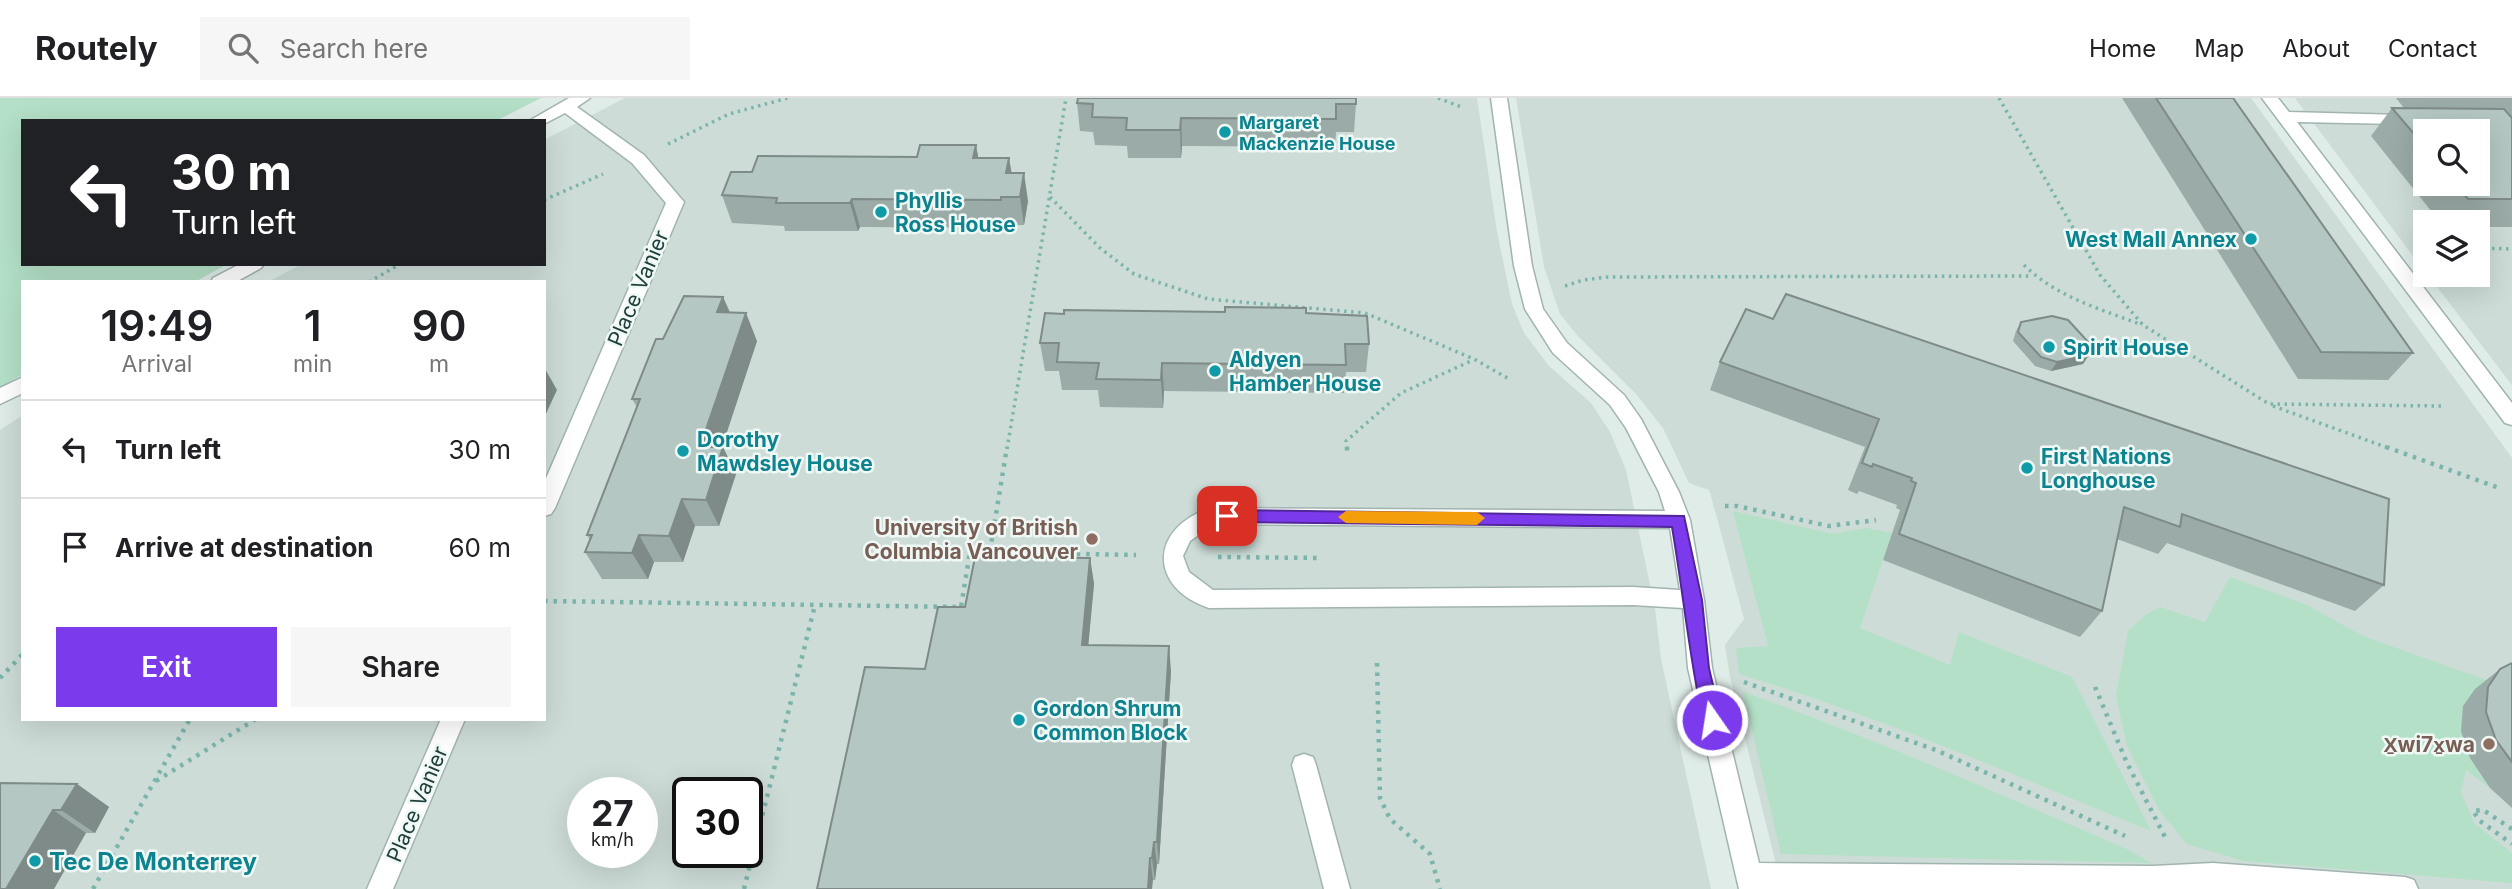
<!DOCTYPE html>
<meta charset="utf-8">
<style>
:root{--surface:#fff;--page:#f6f6f6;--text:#202124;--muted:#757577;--line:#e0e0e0;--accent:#7c3aed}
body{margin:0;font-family:Inter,sans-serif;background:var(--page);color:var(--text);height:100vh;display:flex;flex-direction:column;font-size:26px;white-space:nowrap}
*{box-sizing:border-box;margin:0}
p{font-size:23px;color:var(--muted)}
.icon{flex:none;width:38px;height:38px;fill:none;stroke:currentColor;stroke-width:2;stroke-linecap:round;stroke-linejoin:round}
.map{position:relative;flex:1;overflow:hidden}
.sheet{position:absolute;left:21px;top:182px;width:525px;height:441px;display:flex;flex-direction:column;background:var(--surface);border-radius:0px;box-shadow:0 7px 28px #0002}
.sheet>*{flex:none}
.hud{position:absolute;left:21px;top:21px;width:525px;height:147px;border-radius:0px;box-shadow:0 7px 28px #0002;background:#202124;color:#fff;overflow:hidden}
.fabs{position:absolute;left:2413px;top:21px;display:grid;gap:14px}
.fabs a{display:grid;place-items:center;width:77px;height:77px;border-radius:0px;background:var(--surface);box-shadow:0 7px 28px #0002;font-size:35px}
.speed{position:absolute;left:567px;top:679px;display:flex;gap:14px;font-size:35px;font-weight:700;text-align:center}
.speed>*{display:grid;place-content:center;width:91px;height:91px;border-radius:50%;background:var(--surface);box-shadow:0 7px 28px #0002;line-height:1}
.speed small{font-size:18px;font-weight:400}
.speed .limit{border:4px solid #111;border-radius:10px;background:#fff;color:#111}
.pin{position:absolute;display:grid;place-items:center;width:60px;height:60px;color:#fff;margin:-30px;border-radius:14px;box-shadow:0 4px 10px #0006}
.me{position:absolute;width:77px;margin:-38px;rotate:347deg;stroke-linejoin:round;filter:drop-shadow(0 0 5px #0008)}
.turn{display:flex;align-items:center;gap:24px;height:147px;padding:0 35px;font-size:32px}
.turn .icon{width:91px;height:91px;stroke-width:2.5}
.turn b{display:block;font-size:49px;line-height:60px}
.eta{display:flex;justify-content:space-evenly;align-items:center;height:119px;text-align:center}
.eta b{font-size:42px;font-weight:600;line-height:49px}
.cta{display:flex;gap:14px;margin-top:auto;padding:14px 35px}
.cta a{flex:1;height:80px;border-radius:0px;background:var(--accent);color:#fff;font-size:28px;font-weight:600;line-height:80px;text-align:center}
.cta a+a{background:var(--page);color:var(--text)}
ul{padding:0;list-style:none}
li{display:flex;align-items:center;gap:21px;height:98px;padding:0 35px;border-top:2px solid var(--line)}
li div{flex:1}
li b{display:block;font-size:26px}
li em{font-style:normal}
header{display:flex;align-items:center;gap:42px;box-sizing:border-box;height:98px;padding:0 35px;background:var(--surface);border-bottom:2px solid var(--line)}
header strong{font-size:33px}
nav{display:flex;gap:38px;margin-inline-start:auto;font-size:24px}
.search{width:490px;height:63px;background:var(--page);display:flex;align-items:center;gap:18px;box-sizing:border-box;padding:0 24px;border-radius:0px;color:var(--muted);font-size:26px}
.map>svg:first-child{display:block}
.built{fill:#cddcd7;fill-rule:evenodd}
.green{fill:#b4e0c7}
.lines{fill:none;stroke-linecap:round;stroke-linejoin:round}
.minor-casing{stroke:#a1b4b0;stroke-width:3}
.path-far1{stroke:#7bb4ab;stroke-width:3.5;stroke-dasharray:2.5 4.5;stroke-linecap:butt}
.path{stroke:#7bb4ab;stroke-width:4.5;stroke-dasharray:3.5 6;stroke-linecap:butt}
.minor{fill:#fff;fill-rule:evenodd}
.wall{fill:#9baba7;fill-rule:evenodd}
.shaded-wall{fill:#7e8b88}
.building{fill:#b4c7c2;stroke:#7e8b88;stroke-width:2}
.route{fill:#7c3aed;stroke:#51269a;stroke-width:2}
.slow{fill:#f59e0b}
.culture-dot{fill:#0f9aa8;stroke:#eff8f5;stroke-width:2.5}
.education-dot{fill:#8d6e63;stroke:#eff8f5;stroke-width:2.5}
.labels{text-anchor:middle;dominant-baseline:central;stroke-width:5;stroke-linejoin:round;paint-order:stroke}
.far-culture-label{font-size:18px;font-weight:bold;fill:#0d838f;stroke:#eff8f5;text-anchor:start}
.culture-label{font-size:21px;font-weight:bold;fill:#0d838f;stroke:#eff8f5;text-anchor:start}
.street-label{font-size:21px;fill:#1e3e3a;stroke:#eff8f5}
.education-label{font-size:21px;font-weight:bold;fill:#785e54;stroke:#eff8f5;text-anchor:end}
.near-culture-label{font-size:24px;font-weight:bold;fill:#0d838f;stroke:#eff8f5;text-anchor:start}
</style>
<header>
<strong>Routely</strong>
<div class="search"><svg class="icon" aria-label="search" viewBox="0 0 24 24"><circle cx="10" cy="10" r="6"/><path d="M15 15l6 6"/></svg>Search here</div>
<nav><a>Home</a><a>Map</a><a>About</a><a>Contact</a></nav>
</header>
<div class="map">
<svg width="2512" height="791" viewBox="0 0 2512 791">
<rect width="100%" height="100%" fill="#dfece8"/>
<g class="built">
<path d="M625,0H1477L1497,134L1512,206L1524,235L1549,268L1591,305L1610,334L1626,372L1655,511L1661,561L1711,791H0V332L23,317V621H544V184H268L302,166H544V42ZM583,695H642V754H583ZM688,695H747V754H688Z"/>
<path d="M1516,0H2251L2512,360V791H1782L1730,579L1725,547L1744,521L1711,398L1709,392L1689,385L1663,330L1636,296L1578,238L1560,216L1544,169Z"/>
<path d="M2295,0H2512V287L2428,177H2478V124H2426L2425,174ZM2426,33H2478V86H2426Z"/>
</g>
<g class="green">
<path d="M0,0H541L496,23H23V166H227L195,184H23V276L0,289Z"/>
<path d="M1733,413L1833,436L1866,430L1892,435L1860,530L1950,567L1959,534L2072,579L2151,733C2015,677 1880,619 1739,576L1736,550L1768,548Z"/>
<path d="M2230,479L2305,506L2363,538L2489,583L2463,608C2460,645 2470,660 2490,690L2466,672L2461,694L2474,725L2512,755V785L2244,763L2187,746L2159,712L2127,648L2116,598L2128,533L2147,516L2160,509L2205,524Z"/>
<path d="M1743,594C1874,640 2001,697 2129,752L2151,765L1781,756Z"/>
</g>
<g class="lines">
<defs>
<g id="minor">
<path d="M569,0H590L577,9L644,57L684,104L555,410L551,416L544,418V385L666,105L632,65L565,15L544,26V23H529Z"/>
<path d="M1491,0H1507L1532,168L1543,211L1567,245L1624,297L1641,321L1679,394L1690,422L1704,502L1712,570L1759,765L2153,768L2213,765L2405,779L2414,782L2418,791H1739L1688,570L1683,510L1633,507L1209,510C1147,489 1150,429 1211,410L1665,413L1659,394L1626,330L1610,307L1553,255L1525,211L1514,168ZM1214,426L1670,430L1680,492L1633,489L1213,492L1189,474L1183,458L1190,443Z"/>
<path d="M2262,0H2278L2289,14L2403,17L2405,21L2397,26L2297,24L2512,305V327L2505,325Z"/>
<path d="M240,166H264L261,170L236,184H211L213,180Z"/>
<path d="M23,279V295L0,306V290Z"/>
<path d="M441,621H465L393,791H367Z"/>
<path d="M1304,656L1313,659L1316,667L1350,791H1324L1292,667L1295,659Z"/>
</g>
</defs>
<use href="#minor" class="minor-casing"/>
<g class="path-far1">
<path d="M1438,0L1464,10"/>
<path d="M1999,0L2100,177L2143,227L2269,306L2442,308"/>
<path d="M668,46L729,16L788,0"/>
<path d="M1050,99L1100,150L1134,176L1208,201L1365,215L1474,261L1511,282"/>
<path d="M544,102L603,76"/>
<path d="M2478,150L2512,151"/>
<path d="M2024,167C2056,199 2101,211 2142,227"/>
<path d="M369,184L400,166"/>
<path d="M1565,188L1583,182L1608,179L2032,178"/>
<path d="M2273,308L2391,351"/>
<path d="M1007,351L1066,0"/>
<path d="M1347,351L1346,343L1401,295L1473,262"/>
</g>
<g class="path">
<path d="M1347,349V353"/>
<path d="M2386,349L2502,391"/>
<path d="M1725,408H1737L1829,428L1876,422"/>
<path d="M990,453L1007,349"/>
<path d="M1218,459L1322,460"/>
<path d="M544,503L961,509L970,454L1136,457"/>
<path d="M1377,565L1380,700L1390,721L1430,756L1440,791"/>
<path d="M0,580L23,556"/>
<path d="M1744,584L1936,652L2125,738"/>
<path d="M2095,589L2127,665L2165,739"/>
<path d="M156,683L256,621"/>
<path d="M2512,731L2483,712L2473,713L2480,723L2512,746"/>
<path d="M93,791L190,621"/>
<path d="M744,791L815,507"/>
</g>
<use href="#minor" class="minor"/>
</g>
<g class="wall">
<path d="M2122,0H2233L2413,255L2388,282L2298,281Z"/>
<path d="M2396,0H2512V129H2478V124H2440L2371,38L2392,10H2404ZM2426,33L2478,86H2426Z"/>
<path d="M1077,5L1356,6L1354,34H1336L1335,49L1182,48L1181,60H1128L1127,48L1095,47L1093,34L1080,33Z"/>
<path d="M976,47L978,60L1012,75L1028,103L1024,127H1006V130L860,129L858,133H785L784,128L732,125L722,97L752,74L917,59Z"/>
<path d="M723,199L730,214L757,243L722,349L736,376L719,428H695L683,464H654L648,481H602L585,454L590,442L587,437L637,309L632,301L663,241Z"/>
<path d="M1746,211L2384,487L2355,513L2167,445L2158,456L2117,441L2102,513L2080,539L1883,462L1900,412L1896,410L1897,407L1859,393L1857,396L1848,392L1865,349L1710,292L1720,264Z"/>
<path d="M2021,224L2089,257L2083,266L2051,273L2035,268L2013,243L2016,233Z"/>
<path d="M1040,245L1369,246L1366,274H1346L1344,295L1164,293L1163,310L1100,309L1098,292H1062L1059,273H1045Z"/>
<path d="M1090,460L1094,486L1088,547L1171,573L1159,766H1157L1155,782H1153L925,571Z"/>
<path d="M2512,565V710L2490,690L2470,660L2461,633L2463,608L2475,591L2500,571Z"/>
<path d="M0,685L77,686L109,709L95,735H86Z"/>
</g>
<g class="shaded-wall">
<path d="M1181,20L1182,48L1181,60L1180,32Z"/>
<path d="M976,47L981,75L973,60Z"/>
<path d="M1009,60L1014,88L1006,75Z"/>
<path d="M1024,75L1028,103L1024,127L1020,99Z"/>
<path d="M852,101L860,129L858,133L850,105Z"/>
<path d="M723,199L735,227L717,214Z"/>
<path d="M746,215L757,243L713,376L700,349Z"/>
<path d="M2089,257L2083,266L2051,273L2057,264Z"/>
<path d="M1162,265L1164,293L1163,310L1161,282Z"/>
<path d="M544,269L557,292L544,320Z"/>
<path d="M723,349L736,376L719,428L706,402Z"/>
<path d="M682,401L695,428L683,464L669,438Z"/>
<path d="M639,437L654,464L648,481L632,455Z"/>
<path d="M1090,460L1094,486L1086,572L1082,547Z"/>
<path d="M1169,548L1171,573L1159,766L1157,744Z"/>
<path d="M77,686L109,709L95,735L61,712Z"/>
<path d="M53,712L86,735L54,791H6Z"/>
<path d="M1154,744L1157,766L1155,782L1152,760Z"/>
<path d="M1150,760L1153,782L1152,791H1148Z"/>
</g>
<g class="building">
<path d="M1078,0H1356V6H1336V21L1181,20L1180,32H1126L1127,20L1092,19L1093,6L1077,5Z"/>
<path d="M2156,0H2233L2413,255L2321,254Z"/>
<path d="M2392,10L2504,11L2512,20V101H2468L2455,86H2478V33H2426V50Z"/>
<path d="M920,47H976L973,60H1009L1006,75H1024L1020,99H1001V102L852,101L850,105H776L777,100L722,97L731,74H752L758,58L917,59Z"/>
<path d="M1786,196L2389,401L2384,487L2182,416L2180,429L2124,409L2102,513L1899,436L1916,385L1911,383L1912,380L1873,366L1872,369L1862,365L1879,321L1720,264L1746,211L1773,221Z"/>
<path d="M684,198L723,199L717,214L746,215L700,349H723L706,402L682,401L669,438L639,437L632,455L585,454L592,437H587L640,301H632L656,241H663Z"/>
<path d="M1225,209L1306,210V215L1367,218L1369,246H1345L1346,267L1162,265L1161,282L1096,281L1099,265L1057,264L1059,245H1040L1045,215L1064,216V212L1225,214Z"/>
<path d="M2052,218L2068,222L2091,247L2089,257L2057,264L2041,259L2018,234L2021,224Z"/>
<path d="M975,459L1090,460L1082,547L1169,548L1157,744H1154L1152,760H1150L1148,791H817L865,569L925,571L938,509H965Z"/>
<path d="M2512,565V664L2496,642L2486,614L2488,589L2500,571Z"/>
<path d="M0,685L77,686L61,712H53L6,791H0Z"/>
</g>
<path class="route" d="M1227,412L1684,418L1702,502L1709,570L1721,622L1719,628L1712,630L1706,628L1703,622C1689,558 1683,493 1672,429L1227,424L1219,418Z"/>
<path class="slow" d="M1346,413L1477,414L1485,420L1477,427L1346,425L1338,419Z"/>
<g class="culture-dot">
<circle cx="1225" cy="34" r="7"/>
<circle cx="881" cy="114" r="7"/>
<circle cx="2251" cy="141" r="7"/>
<circle cx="2049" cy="249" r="7"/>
<circle cx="1215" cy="273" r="7"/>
<circle cx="683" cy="353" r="7"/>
<circle cx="2027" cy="370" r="7"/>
<circle cx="1019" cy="622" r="7"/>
<circle cx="35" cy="763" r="7"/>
</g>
<g class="education-dot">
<circle cx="1092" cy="441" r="7"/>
<circle cx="2489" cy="646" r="7"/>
</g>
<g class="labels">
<g class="far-culture-label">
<text x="1239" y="24">Margaret<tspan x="1239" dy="21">Mackenzie House</tspan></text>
</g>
<g class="culture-label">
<text x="895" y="102">Phyllis<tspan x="895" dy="24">Ross House</tspan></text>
<text x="2237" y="141" text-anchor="end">West Mall Annex</text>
<text x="2063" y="249">Spirit House</text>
<text x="1229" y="261">Aldyen<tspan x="1229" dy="24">Hamber House</tspan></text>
<text x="697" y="341">Dorothy<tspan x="697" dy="24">Mawdsley House</tspan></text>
<text x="2041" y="358">First Nations<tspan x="2041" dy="24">Longhouse</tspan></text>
<text x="1033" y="610">Gordon Shrum<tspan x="1033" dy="24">Common Block</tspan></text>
</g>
<g class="street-label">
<text transform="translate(638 190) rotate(-67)">Place Vanier</text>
<text transform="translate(417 706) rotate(-67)">Place Vanier</text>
</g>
<g class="education-label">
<text x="1078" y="429">University of British<tspan x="1078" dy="24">Columbia Vancouver</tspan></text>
<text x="2475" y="646">X̱wi7x̱wa</text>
</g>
<g class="near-culture-label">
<text x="49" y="763">Tec De Monterrey</text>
</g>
</g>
</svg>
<div class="fabs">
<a><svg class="icon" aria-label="search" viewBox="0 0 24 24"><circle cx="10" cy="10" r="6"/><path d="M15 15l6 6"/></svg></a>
<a><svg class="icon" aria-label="layers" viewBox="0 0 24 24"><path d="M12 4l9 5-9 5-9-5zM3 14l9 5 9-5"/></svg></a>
</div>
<div class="speed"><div>27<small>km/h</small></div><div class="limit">30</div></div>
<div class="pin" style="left:1227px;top:418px;background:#d93025"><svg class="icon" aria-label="arrive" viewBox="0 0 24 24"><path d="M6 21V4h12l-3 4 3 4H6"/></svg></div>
<svg class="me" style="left:1712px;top:622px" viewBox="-20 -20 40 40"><circle r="17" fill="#7c3aed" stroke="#fff" stroke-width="3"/><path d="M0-11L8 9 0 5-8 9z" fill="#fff"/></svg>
<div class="hud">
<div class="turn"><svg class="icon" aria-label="left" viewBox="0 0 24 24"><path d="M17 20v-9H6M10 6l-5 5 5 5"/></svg><div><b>30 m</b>Turn left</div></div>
</div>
<section class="sheet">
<div class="eta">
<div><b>19:49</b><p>Arrival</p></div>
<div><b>1</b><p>min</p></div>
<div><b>90</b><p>m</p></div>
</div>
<ul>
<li><svg class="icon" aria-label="left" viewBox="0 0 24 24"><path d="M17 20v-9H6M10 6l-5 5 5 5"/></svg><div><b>Turn left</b></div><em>30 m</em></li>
<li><svg class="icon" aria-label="arrive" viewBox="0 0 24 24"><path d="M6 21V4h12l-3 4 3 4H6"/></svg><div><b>Arrive at destination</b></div><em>60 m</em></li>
</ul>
<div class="cta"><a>Exit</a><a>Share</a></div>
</section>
</div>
